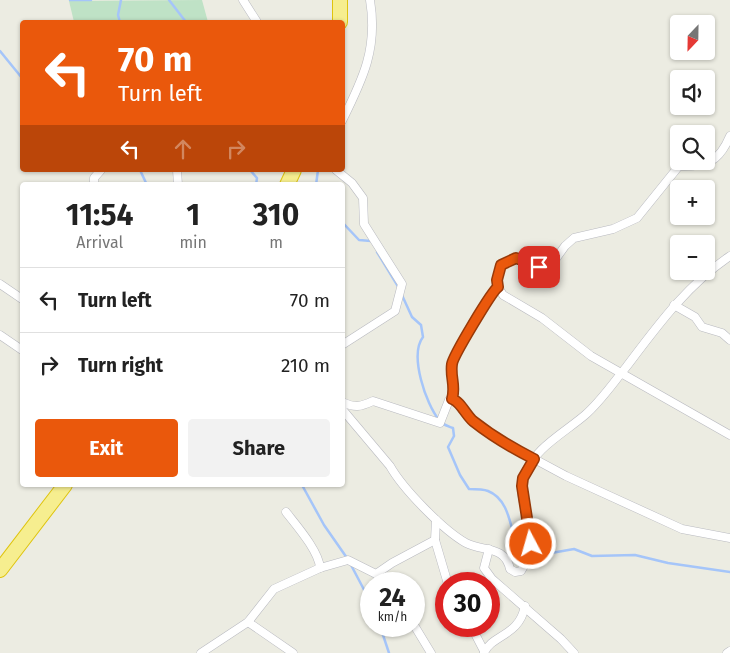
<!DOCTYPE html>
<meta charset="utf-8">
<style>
:root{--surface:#fff;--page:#f2f2f2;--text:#222;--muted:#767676;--line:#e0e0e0;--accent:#ea580c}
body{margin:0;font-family:"Fira Sans",sans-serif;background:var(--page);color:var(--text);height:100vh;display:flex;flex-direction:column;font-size:19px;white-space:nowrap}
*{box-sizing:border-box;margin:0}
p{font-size:16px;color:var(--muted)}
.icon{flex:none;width:28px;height:28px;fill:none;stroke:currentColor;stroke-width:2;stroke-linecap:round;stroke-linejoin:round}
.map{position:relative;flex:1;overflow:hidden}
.panel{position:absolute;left:20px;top:182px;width:325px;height:305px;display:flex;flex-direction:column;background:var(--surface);border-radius:5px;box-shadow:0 1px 4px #0004}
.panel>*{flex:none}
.hud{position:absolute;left:20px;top:20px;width:325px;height:152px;border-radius:5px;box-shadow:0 1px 4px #0004;background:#ea580c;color:#fff;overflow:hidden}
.needle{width:32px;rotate:202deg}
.buttons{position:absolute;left:670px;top:15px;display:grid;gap:10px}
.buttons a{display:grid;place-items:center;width:45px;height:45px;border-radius:5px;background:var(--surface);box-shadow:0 1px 4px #0004;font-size:25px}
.speed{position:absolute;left:360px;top:572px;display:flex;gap:10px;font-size:25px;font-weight:700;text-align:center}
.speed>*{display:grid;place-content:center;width:65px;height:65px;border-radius:50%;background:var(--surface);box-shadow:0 1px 4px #0004;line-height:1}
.speed small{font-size:12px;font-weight:400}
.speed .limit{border:8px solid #d22;background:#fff;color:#111}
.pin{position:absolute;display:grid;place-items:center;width:42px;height:42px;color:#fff;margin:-21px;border-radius:10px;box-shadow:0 2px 8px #0006}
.me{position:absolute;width:55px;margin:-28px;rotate:354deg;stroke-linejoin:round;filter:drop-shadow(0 0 4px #0008)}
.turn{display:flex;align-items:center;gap:18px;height:105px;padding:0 15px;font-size:22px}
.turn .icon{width:65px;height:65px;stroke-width:2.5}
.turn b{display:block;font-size:35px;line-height:42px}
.lanes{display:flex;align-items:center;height:48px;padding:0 15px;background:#0003;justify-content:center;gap:25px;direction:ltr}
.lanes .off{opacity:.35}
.eta{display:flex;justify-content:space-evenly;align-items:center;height:85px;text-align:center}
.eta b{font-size:30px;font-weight:700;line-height:35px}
.primary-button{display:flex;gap:10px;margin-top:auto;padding:10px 15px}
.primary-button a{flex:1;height:58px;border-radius:5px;background:var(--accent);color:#fff;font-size:20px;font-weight:700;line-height:58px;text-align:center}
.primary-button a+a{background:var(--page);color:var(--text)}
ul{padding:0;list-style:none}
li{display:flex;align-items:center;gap:15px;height:65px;padding:0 15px;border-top:1px solid var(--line)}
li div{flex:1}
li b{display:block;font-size:19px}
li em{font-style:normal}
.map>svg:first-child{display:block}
.green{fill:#bfe2c6}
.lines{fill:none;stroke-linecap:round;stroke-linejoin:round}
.stream{stroke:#a5c5f9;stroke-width:2.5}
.street-casing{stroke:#b9bac0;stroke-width:9}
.highway-casing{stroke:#dfc40e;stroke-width:16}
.street{stroke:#fff;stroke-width:8}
.highway{stroke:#f6ee8f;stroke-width:14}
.route-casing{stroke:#983908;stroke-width:12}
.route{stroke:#ea580c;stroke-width:9}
</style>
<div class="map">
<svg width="730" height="653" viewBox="0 0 730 653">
<rect width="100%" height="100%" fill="#ecece2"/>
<path class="green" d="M202,0L208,22H74L69,1Z"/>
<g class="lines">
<g class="stream">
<path d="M70,0H91"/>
<path d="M169,0L186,22"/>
<path d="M120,22L118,15L121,0"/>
<path d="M0,51L22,78"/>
<path d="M140,170L147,185"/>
<path d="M250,170L257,178L256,185"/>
<path d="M316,185L318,170"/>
<path d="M342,222L359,240L371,241"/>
<path d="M377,252L399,288"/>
<path d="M401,293L412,317L421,325L423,337C409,355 426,404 439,420C442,425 448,426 453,428L454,436L448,447L460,475L469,489C475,489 483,489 488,491C519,503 507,557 532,565L540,555L574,549L592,556L635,555L668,563L730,572"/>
<path d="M302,485L324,525L347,558"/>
<path d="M351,565L371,603"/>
<path d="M380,626L389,653"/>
</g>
<defs>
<g id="street">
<path d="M243,0L257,22"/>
<path d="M342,121C363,79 378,48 370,0"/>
<path d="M730,136C719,162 707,167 679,166L637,218L613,229L574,238L565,246L547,271C531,263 517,254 501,265L497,280L498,287L503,295L542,318L591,356L730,435"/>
<path d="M177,170L178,185"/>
<path d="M336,170L352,183L363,198L364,224L402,284L395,311L342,345"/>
<path d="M94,185V178L101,170"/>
<path d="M0,284L22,299"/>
<path d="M674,305L695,317L702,327L722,333L730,340"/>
<path d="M0,335L22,350"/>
<path d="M452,399C456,386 450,377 452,364C453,356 492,291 498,287"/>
<path d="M342,402C355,408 360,407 373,401L440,423L449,400L454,399L467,416L501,441L566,476L682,529L730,538"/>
<path d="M342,409L390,466C403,489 443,530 466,543C483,552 505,545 510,569L515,572L521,571C547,533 513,506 524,476C533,449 564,433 585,415C601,401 613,383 627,366C658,325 687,285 730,256"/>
<path d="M286,512C296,525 319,551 320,568"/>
<path d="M435,540L448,584"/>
<path d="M489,549L484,568L492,579L561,639L574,653"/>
<path d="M376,574L389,584"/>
<path d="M248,622L293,653"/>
<path d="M414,625L431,653"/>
<path d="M471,626L484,651"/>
<path d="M201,653L248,622L274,589L320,568L348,560L376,574L392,563L435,540L436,520"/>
<path d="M484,653C492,634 519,637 525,606"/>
<path d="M727,653L730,651"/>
</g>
<g id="highway">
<path d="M340,0V22"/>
<path d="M287,185L294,170"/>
<path d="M0,570L65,485"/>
</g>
</defs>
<use href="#street" class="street-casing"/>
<use href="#highway" class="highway-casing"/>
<use href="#street" class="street"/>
<use href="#highway" class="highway"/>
</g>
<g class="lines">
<defs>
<path id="route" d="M531,544L522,486L523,478L534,459C512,448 492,436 473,421C466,415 460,401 452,399C456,386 450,377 452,364C453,356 492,291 498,287L497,280L501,265L516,258L539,267"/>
</defs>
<use href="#route" class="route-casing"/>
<use href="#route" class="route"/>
</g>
</svg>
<div class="buttons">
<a><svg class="needle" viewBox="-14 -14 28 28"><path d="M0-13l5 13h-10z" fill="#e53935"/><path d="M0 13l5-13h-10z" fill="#767676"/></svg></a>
<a><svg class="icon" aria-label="sound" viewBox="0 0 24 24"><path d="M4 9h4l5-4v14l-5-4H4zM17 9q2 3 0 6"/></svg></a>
<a><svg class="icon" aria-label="search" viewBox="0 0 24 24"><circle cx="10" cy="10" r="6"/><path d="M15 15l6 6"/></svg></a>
<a>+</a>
<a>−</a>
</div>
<div class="speed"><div>24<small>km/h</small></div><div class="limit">30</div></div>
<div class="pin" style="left:539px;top:267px;background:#d93025"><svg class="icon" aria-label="arrive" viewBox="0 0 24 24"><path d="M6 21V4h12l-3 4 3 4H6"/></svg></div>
<svg class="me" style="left:531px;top:544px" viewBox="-20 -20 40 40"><circle r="17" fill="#ea580c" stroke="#fff" stroke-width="3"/><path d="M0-11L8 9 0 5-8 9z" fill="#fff"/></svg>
<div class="hud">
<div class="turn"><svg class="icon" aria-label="left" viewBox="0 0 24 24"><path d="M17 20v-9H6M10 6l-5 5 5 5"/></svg><div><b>70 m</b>Turn left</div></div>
<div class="lanes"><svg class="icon" aria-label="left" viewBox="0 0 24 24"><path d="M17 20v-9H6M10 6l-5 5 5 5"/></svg><svg class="icon off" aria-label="ahead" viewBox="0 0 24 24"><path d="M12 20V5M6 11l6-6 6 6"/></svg><svg class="icon off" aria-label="right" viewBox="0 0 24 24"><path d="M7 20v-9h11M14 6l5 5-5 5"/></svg></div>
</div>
<section class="panel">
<div class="eta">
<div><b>11:54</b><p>Arrival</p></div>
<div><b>1</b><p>min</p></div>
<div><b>310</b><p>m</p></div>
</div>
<ul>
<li><svg class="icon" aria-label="left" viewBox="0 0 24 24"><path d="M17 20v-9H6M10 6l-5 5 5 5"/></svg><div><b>Turn left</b></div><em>70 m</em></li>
<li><svg class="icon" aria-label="right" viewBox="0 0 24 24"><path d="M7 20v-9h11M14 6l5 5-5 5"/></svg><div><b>Turn right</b></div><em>210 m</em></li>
</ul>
<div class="primary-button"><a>Exit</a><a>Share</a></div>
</section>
</div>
